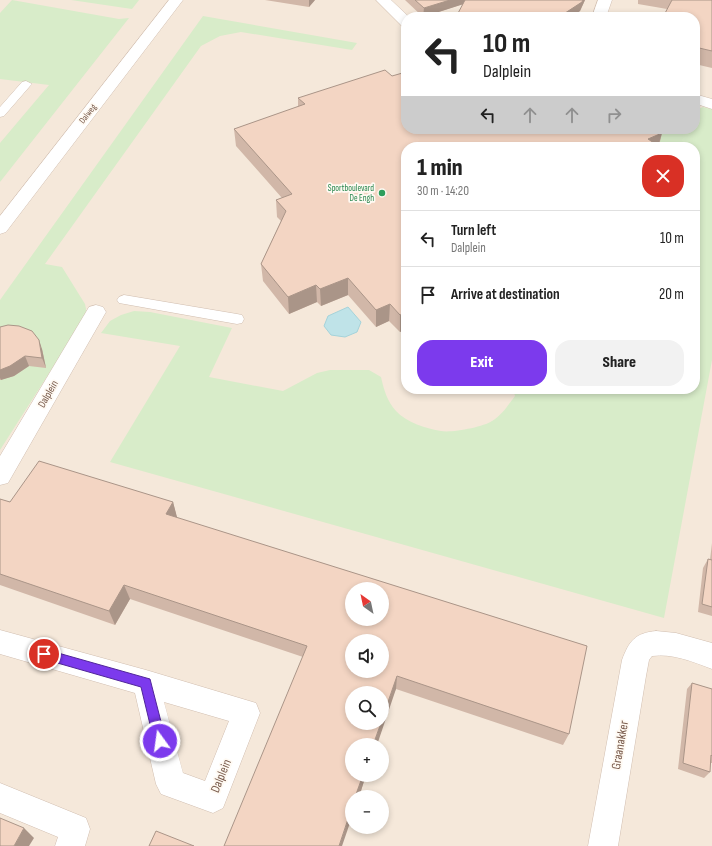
<!DOCTYPE html>
<meta charset="utf-8">
<style>
:root{--surface:#fff;--page:#f2f2f2;--text:#222;--muted:#767676;--line:#e0e0e0;--accent:#7c3aed}
body{margin:0;font-family:"Sofia Sans Condensed",sans-serif;background:var(--page);color:var(--text);height:100vh;display:flex;flex-direction:column;font-size:15px;white-space:nowrap}
*{box-sizing:border-box;margin:0}
p{font-size:13px;color:var(--muted)}
.icon{flex:none;width:22px;height:22px;fill:none;stroke:currentColor;stroke-width:2;stroke-linecap:round;stroke-linejoin:round}
.map{position:relative;flex:1;overflow:hidden}
.details{position:absolute;left:401px;top:142px;width:299px;height:252px;display:flex;flex-direction:column;background:var(--surface);border-radius:16px;box-shadow:0 2px 6px #0003}
.details>*{flex:none}
.guide{position:absolute;left:401px;top:12px;width:299px;height:122px;border-radius:16px;box-shadow:0 2px 6px #0003;background:#fff;color:var(--text);overflow:hidden}
.needle{width:26px;rotate:327deg}
.tools{position:absolute;left:345px;top:582px;display:grid;gap:8px}
.tools a{display:grid;place-items:center;width:44px;height:44px;border-radius:50%;background:var(--surface);box-shadow:0 2px 6px #0003;font-size:20px}
.pin{position:absolute;display:grid;place-items:center;width:34px;height:34px;color:#fff;margin:-17px;border:2px solid #fff;border-radius:50%;box-shadow:0 1px 4px #0007}
.me{position:absolute;width:44px;margin:-22px;rotate:346deg;stroke-linejoin:round;filter:drop-shadow(0 0 3px #0008)}
.turn{display:flex;align-items:center;gap:14px;height:84px;padding:0 16px;font-size:18px}
.turn .icon{width:52px;height:52px;stroke-width:2.5}
.turn b{display:block;font-size:28px;line-height:34px}
.lanes{display:flex;align-items:center;height:38px;padding:0 16px;background:#0003;justify-content:center;gap:20px;direction:ltr}
.lanes .off{opacity:.35}
.round{display:grid;place-items:center;flex:none;width:42px;height:42px;border-radius:16px;background:var(--page)}
.head{display:flex;align-items:center;justify-content:space-between;height:68px;padding:0 16px}
h1{font-size:24px;font-weight:800;line-height:30px}
.button{display:flex;gap:8px;margin-top:auto;padding:8px 16px}
.button a{flex:1;height:46px;border-radius:16px;background:var(--accent);color:#fff;font-size:16px;font-weight:800;line-height:46px;text-align:center}
.button a+a{background:var(--page);color:var(--text)}
ul{padding:0;list-style:none}
li{display:flex;align-items:center;gap:12px;height:56px;padding:0 16px;border-top:1px solid var(--line)}
li div{flex:1}
li b{display:block;font-size:15px}
li em{font-style:normal}
.map>svg:first-child{display:block}
.residential{fill:#f5e8da;fill-rule:evenodd}
.green{fill:#d8ecc9}
.water{fill:#bfe3e8;stroke:#a5d3da}
.lines{fill:none;stroke-linecap:round;stroke-linejoin:round}
.service-casing{stroke:#d1beb0;stroke-width:1}
.minor-casing{stroke:#d1beb0;stroke-width:1}
.tertiary-casing{stroke:#d1beb0;stroke-width:1}
.service{fill:#fff;fill-rule:evenodd}
.minor{fill:#fff;fill-rule:evenodd}
.tertiary{fill:#fff;fill-rule:evenodd}
.wall{fill:#d1b7a8}
.shaded-wall{fill:#aa9588}
.building{fill:#f3d5c3;stroke:#aa9588;fill-rule:evenodd}
.route{fill:#7c3aed;stroke:#51269a}
.leisure-dot{fill:#2e9e5b;stroke:#fffaf3;stroke-width:1.5}
.labels{text-anchor:middle;dominant-baseline:central;stroke-width:3.5;stroke-linejoin:round;paint-order:stroke}
.far-street-label{font-size:9px;fill:#7a5c4d;stroke:#fffaf3}
.far-leisure-label{font-size:9px;fill:#27864d;stroke:#fffaf3;text-anchor:end}
.street-label{font-size:11px;fill:#7a5c4d;stroke:#fffaf3}
.near-street-label{font-size:13px;fill:#7a5c4d;stroke:#fffaf3}
</style>
<div class="map">
<svg width="712" height="846" viewBox="0 0 712 846">
<rect width="100%" height="100%" fill="#fdf6ec"/>
<path class="residential" d="M0,0H712V846H0ZM406,17H695V129H406ZM406,147H695V389H406ZM352,589H382V619H352ZM352,641H382V671H352ZM352,693H382V723H352ZM352,745H382V775H352ZM352,797H382V827H352Z"/>
<g class="green">
<path d="M12,0L119,19L129,18L0,182V143L49,85L0,79V13Z"/>
<path d="M71,0H139L132,9Z"/>
<path d="M203,16L357,43L352,50L241,32L220,36L201,46L45,264L62,267L85,304L87,314L0,450V300Z"/>
<path d="M703,107L712,109V360L664,618L110,462L180,346L101,333L110,321L121,315L134,311L150,312L232,328L209,377L283,391L317,373L330,370H369L381,377C384,390 387,401 396,411C406,422 427,429 441,431C452,433 483,427 492,421C502,415 508,405 515,396L513,389H695V147H656L647,129H695V110Z"/>
</g>
<path class="water" d="M348,307L361,322L357,332L345,337L331,335L324,326L328,316Z"/>
<g class="lines">
<defs>
<g id="service">
<path d="M26,81L32,84L30,86L4,116L0,117V107L22,82Z"/>
<path d="M124,295L237,314L242,315L244,319L242,323L237,324L119,303L117,300L119,297Z"/>
</g>
<g id="minor">
<path d="M376,0H391L409,17H406V26L401,25Z"/>
<path d="M598,0H612L606,17H592Z"/>
<path d="M698,95L712,99V109L700,105L695,107V96Z"/>
<path d="M96,305L103,307L106,312L8,483L0,485V456L89,307Z"/>
<path d="M0,630L146,670L256,703L260,713L223,808L213,813L161,794L156,784L135,693L0,654ZM164,702L229,721L205,781L183,773Z"/>
<path d="M656,631L676,633L712,643V669C694,662 672,653 652,656L649,660L646,676L618,846H588L622,660C629,641 635,633 656,631Z"/>
<path d="M0,783L86,818L90,829L85,846H55L58,837L0,813Z"/>
</g>
<path id="tertiary" d="M169,0H183L6,232L0,234V216Z"/>
</defs>
<use href="#service" class="service-casing"/>
<use href="#minor" class="minor-casing"/>
<use href="#tertiary" class="tertiary-casing"/>
<use href="#service" class="service"/>
<use href="#minor" class="minor"/>
<use href="#tertiary" class="tertiary"/>
</g>
<g class="wall">
<path d="M265,0H315L309,7Z"/>
<path d="M405,0H585L580,11L571,17H456L463,4L423,17Z"/>
<path d="M638,0H712V68L695,64V17L667,9L638,4Z"/>
<path d="M298,98L406,129L662,133L659,146L406,147V336L402,331L400,332L389,321L376,327L348,295L321,306L317,302L289,314L263,281L261,264L281,221L277,217L276,200L282,198L236,146L234,129L298,107Z"/>
<path d="M0,327L42,349L46,368L29,366L14,376L0,380Z"/>
<path d="M0,499L10,502H173L177,518L569,734L563,745L396,689L352,775H366L359,797H352L303,657L130,599L115,625L0,585Z"/>
<path d="M712,543V616L698,612L703,568L708,559L710,560Z"/>
<path d="M692,683L712,689V763H710V772L704,778L678,769L687,689Z"/>
</g>
<g class="shaded-wall">
<path d="M309,0H315L309,7Z"/>
<path d="M450,0H467V3L423,17L424,8Z"/>
<path d="M583,0H585L580,11L571,17H559Z"/>
<path d="M662,133L658,147L648,139Z"/>
<path d="M348,278V295L321,306L320,289Z"/>
<path d="M316,285L317,302L289,314L288,297Z"/>
<path d="M390,304L389,321L376,327V310Z"/>
<path d="M403,314L402,331L400,332V315Z"/>
<path d="M39,340L42,349L46,368L42,358Z"/>
<path d="M25,356L29,366L14,376L1,380L0,378V370Z"/>
<path d="M173,502L177,517L170,529L166,514Z"/>
<path d="M124,585L130,599L115,625L109,611Z"/>
<path d="M397,676L396,689L377,745H373L381,723H382V719Z"/>
<path d="M363,775H366L359,797H355Z"/>
<path d="M352,807V817L342,846H339Z"/>
<path d="M24,828L34,838L29,846H14Z"/>
</g>
<g class="building">
<path d="M415,0H450L424,8Z"/>
<path d="M465,0H583L582,2L559,17H456Z"/>
<path d="M672,0H712V51L695,47V17H663Z"/>
<path d="M385,70L392,76L406,72V129H656L662,133L648,139L660,147H406V318L403,314L400,315L390,304L376,310L348,278L320,289L316,285L288,297L261,264L286,211L276,200L292,194L234,129L305,104L298,98Z"/>
<path d="M8,325L19,326L32,331L39,340L42,358L25,356L10,366L0,370V327Z"/>
<path d="M39,461L173,502L166,514L587,646L569,734L397,676L382,719V693H352V723H381L373,745H352V775H363L355,797H352V807L339,846H224L307,646L124,585L109,611L0,574V499L10,502ZM352,589H382V619H352ZM352,641H382V671H352Z"/>
<path d="M708,559L712,560V607L702,604Z"/>
<path d="M692,683L712,689V756L711,755L710,772L683,763Z"/>
<path d="M0,818L24,828L14,846H0Z"/>
<path d="M156,831L194,846H149Z"/>
</g>
<path class="route" d="M44,649L150,679L166,741L164,745L160,747L156,745L154,741L141,687L40,658L39,654L40,650Z"/>
<circle class="leisure-dot" cx="382" cy="193" r="4"/>
<g class="labels">
<g class="far-street-label">
<text transform="translate(88 114) rotate(-52)">Dalweg</text>
</g>
<g class="far-leisure-label">
<text x="374" y="188">Sportboulevard<tspan x="374" dy="10">De Engh</tspan></text>
</g>
<g class="street-label">
<text transform="translate(48 394) rotate(-60)">Dalplein</text>
</g>
<g class="near-street-label">
<text transform="translate(620 745) rotate(-80)">Graanakker</text>
<text transform="translate(221 776) rotate(-68)">Dalplein</text>
</g>
</g>
</svg>
<div class="tools">
<a><svg class="needle" viewBox="-14 -14 28 28"><path d="M0-13l5 13h-10z" fill="#e53935"/><path d="M0 13l5-13h-10z" fill="#767676"/></svg></a>
<a><svg class="icon" aria-label="sound" viewBox="0 0 24 24"><path d="M4 9h4l5-4v14l-5-4H4zM17 9q2 3 0 6"/></svg></a>
<a><svg class="icon" aria-label="search" viewBox="0 0 24 24"><circle cx="10" cy="10" r="6"/><path d="M15 15l6 6"/></svg></a>
<a>+</a>
<a>−</a>
</div>
<div class="pin" style="left:44px;top:654px;background:#d93025"><svg class="icon" aria-label="arrive" viewBox="0 0 24 24"><path d="M6 21V4h12l-3 4 3 4H6"/></svg></div>
<svg class="me" style="left:160px;top:741px" viewBox="-20 -20 40 40"><circle r="17" fill="#7c3aed" stroke="#fff" stroke-width="3"/><path d="M0-11L8 9 0 5-8 9z" fill="#fff"/></svg>
<div class="guide">
<div class="turn"><svg class="icon" aria-label="left" viewBox="0 0 24 24"><path d="M17 20v-9H6M10 6l-5 5 5 5"/></svg><div><b>10 m</b>Dalplein</div></div>
<div class="lanes"><svg class="icon" aria-label="left" viewBox="0 0 24 24"><path d="M17 20v-9H6M10 6l-5 5 5 5"/></svg><svg class="icon off" aria-label="ahead" viewBox="0 0 24 24"><path d="M12 20V5M6 11l6-6 6 6"/></svg><svg class="icon off" aria-label="ahead" viewBox="0 0 24 24"><path d="M12 20V5M6 11l6-6 6 6"/></svg><svg class="icon off" aria-label="right" viewBox="0 0 24 24"><path d="M7 20v-9h11M14 6l5 5-5 5"/></svg></div>
</div>
<section class="details">
<div class="head"><div><h1>1 min</h1><p>30 m · 14:20</p></div><a class="round" style="background:#d93025;color:#fff"><svg class="icon" aria-label="close" viewBox="0 0 24 24"><path d="M6 6l12 12M18 6L6 18"/></svg></a></div>
<ul>
<li><svg class="icon" aria-label="left" viewBox="0 0 24 24"><path d="M17 20v-9H6M10 6l-5 5 5 5"/></svg><div><b>Turn left</b><p>Dalplein</p></div><em>10 m</em></li>
<li><svg class="icon" aria-label="arrive" viewBox="0 0 24 24"><path d="M6 21V4h12l-3 4 3 4H6"/></svg><div><b>Arrive at destination</b></div><em>20 m</em></li>
</ul>
<div class="button"><a>Exit</a><a>Share</a></div>
</section>
</div>
